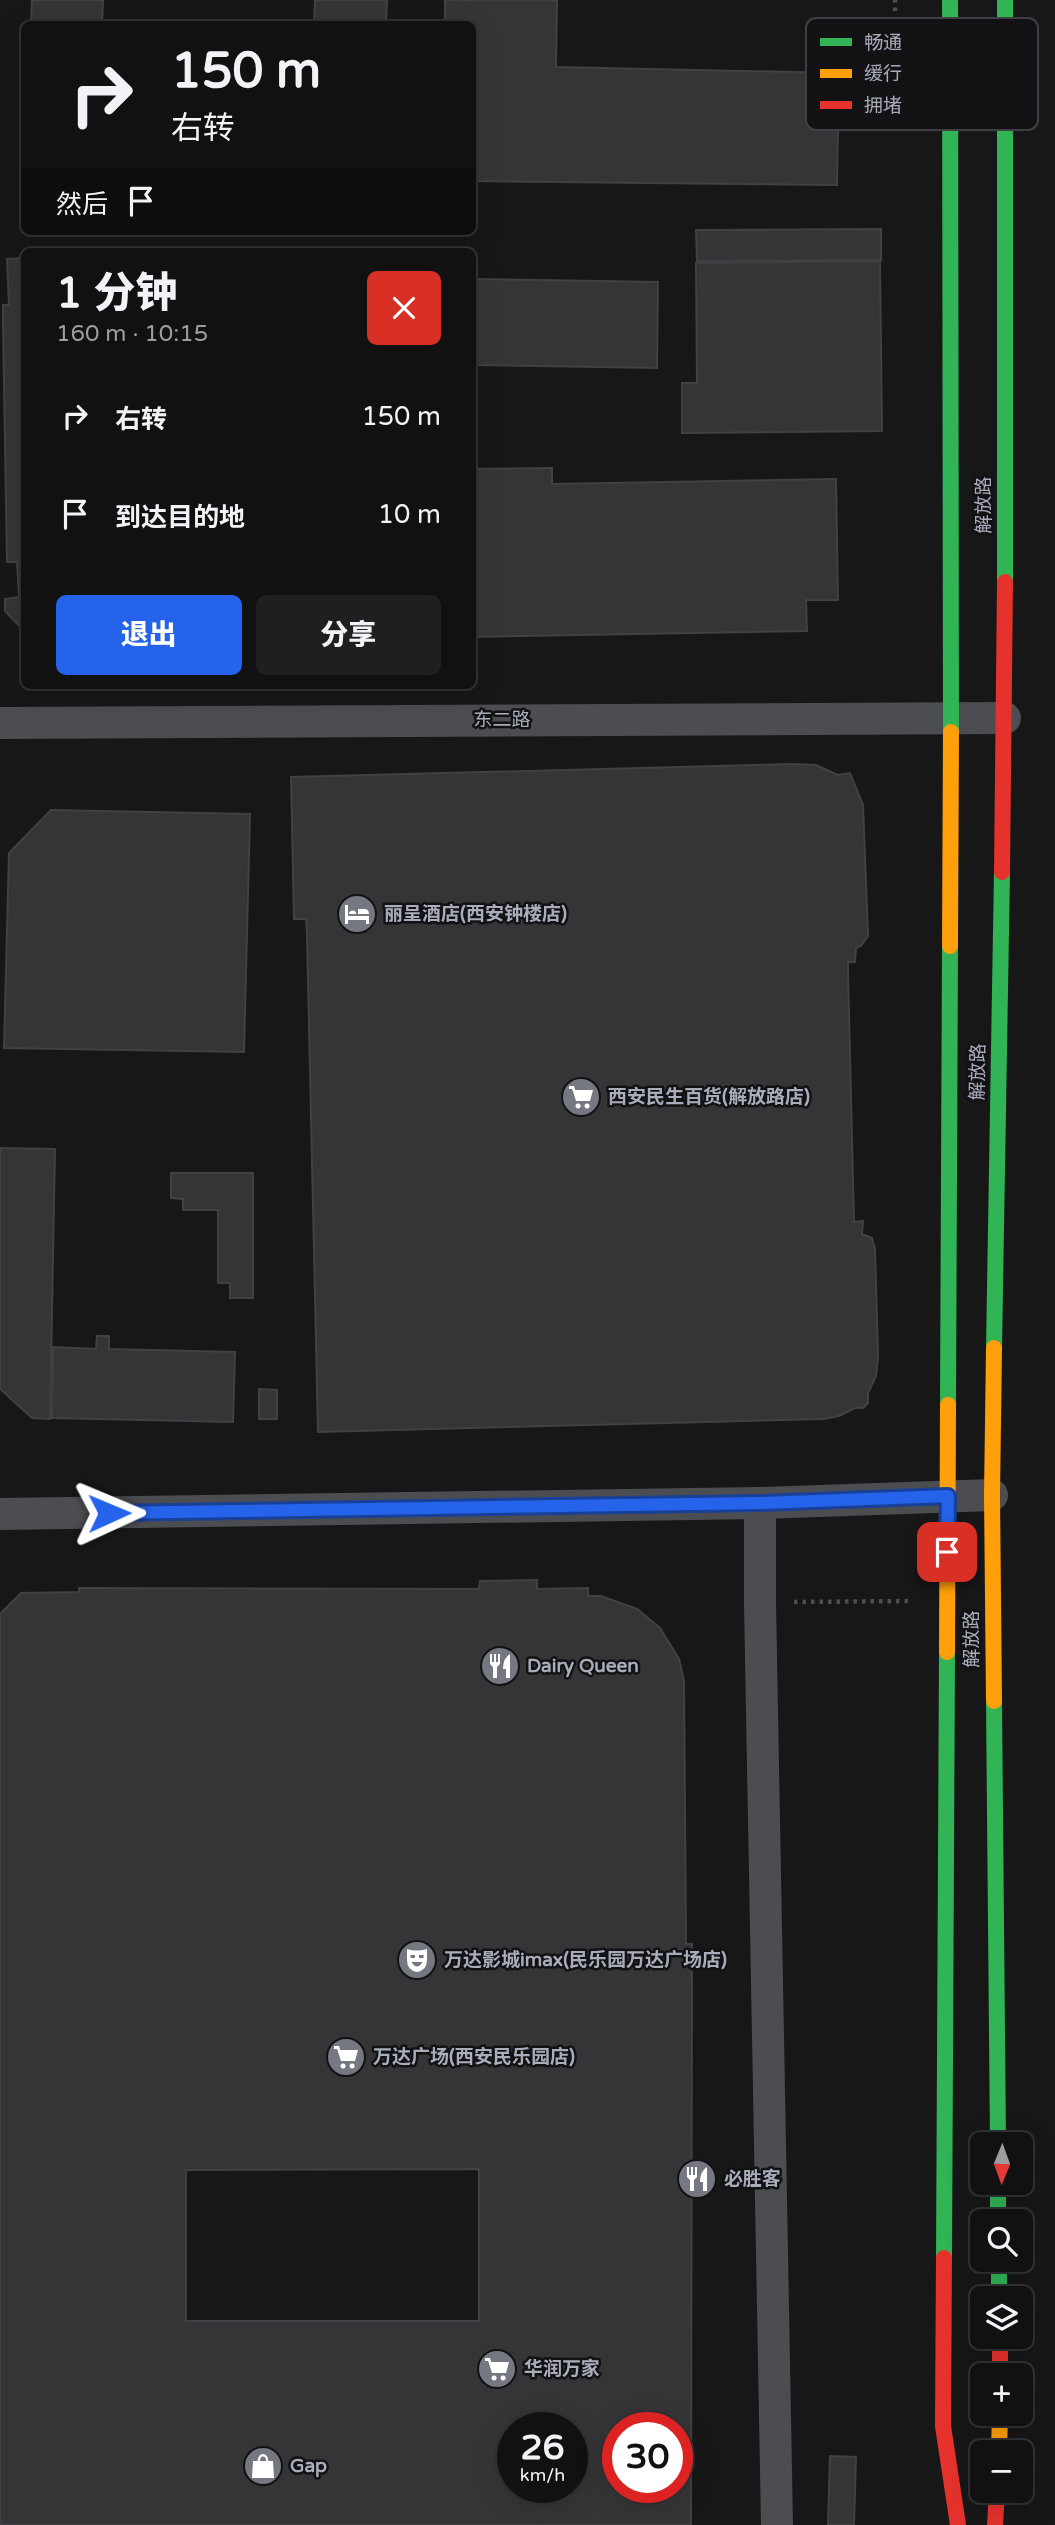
<!DOCTYPE html>
<html lang="zh">
<meta charset="utf-8">
<style>
:root{--surface:#111112;--page:#1e1f20;--text:#f1f3f6;--muted:#9c9d9f;--line:#303132;--accent:#2563eb}
body{margin:0;font-family:"Varela Round","Noto Sans SC",sans-serif;background:var(--page);color:var(--text);height:100vh;display:flex;flex-direction:column;font-size:26px;white-space:nowrap}
*{box-sizing:border-box;margin:0}
p{font-size:23px;color:var(--muted)}
.icon{flex:none;width:38px;height:38px;fill:none;stroke:currentColor;stroke-width:2;stroke-linecap:round;stroke-linejoin:round}
.map{position:relative;flex:1;overflow:hidden}
.panel{position:absolute;left:21px;top:248px;width:455px;height:441px;display:flex;flex-direction:column;background:var(--surface);border-radius:10px;box-shadow:0 7px 28px #0002,0 0 0 2px var(--line)}
.panel>*{flex:none}
.top-card{position:absolute;left:21px;top:21px;width:455px;height:214px;border-radius:10px;box-shadow:0 7px 28px #0002,0 0 0 2px var(--line);background:#111112;color:var(--text);overflow:hidden}
.needle{width:46px;rotate:181deg}
.buttons{position:absolute;left:970px;top:2132px;display:grid;gap:14px}
.buttons a{display:grid;place-items:center;width:63px;height:63px;border-radius:10px;background:var(--surface);box-shadow:0 7px 28px #0002,0 0 0 2px var(--line);font-size:35px}
.speed{position:absolute;left:497px;top:2412px;display:flex;gap:14px;font-size:35px;font-weight:700;text-align:center}
.speed>*{display:grid;place-content:center;width:91px;height:91px;border-radius:50%;background:var(--surface);box-shadow:0 7px 28px #0002,0 0 0 2px var(--line);line-height:1}
.speed small{font-size:18px;font-weight:400}
.speed .limit{border:10px solid #d22;background:#fff;color:#111}
.pin{position:absolute;display:grid;place-items:center;width:60px;height:60px;color:#fff;margin:-30px;border-radius:14px;box-shadow:0 4px 10px #0006}
.me{position:absolute;width:77px;margin:-38px;rotate:89deg;stroke-linejoin:round;filter:drop-shadow(0 0 5px #0008)}
.turn{display:flex;align-items:center;gap:24px;height:147px;padding:0 35px;font-size:32px}
.turn .icon{width:91px;height:91px;stroke-width:2.5}
.turn b{display:block;font-size:49px;line-height:60px}
.then{display:flex;align-items:center;height:66px;padding:0 35px;background:#0003;gap:14px;font-size:26px}
.round{display:grid;place-items:center;flex:none;width:74px;height:74px;border-radius:10px;background:var(--page)}
.head{display:flex;align-items:center;justify-content:space-between;height:119px;padding:0 35px}
h1{font-size:42px;font-weight:800;line-height:52px}
.button{display:flex;gap:14px;margin-top:auto;padding:14px 35px}
.button a{flex:1;height:80px;border-radius:10px;background:var(--accent);color:#fff;font-size:28px;font-weight:800;line-height:80px;text-align:center}
.button a+a{background:var(--page);color:var(--text)}
ul{padding:0;list-style:none}
li{display:flex;align-items:center;gap:21px;height:98px;padding:0 35px}
li div{flex:1}
li b{display:block;font-size:26px}
li em{font-style:normal}
.map>svg:first-child{display:block}
.building{fill:#353537;stroke:#404144;stroke-width:2;fill-rule:evenodd}
.lines{fill:none;stroke-linecap:round;stroke-linejoin:round}
.path{stroke:#4d4e52;stroke-width:4.5;stroke-dasharray:3.5 5;stroke-linecap:butt}
.street{stroke:#4b4d51;stroke-width:32}
.fast{stroke:#30b455;stroke-width:16}
.slow{stroke:#ff9f0a;stroke-width:16}
.jam{stroke:#e5322d;stroke-width:16}
.route-casing{stroke:#184099;stroke-width:18}
.route{stroke:#2563eb;stroke-width:12}
.labels{text-anchor:middle;dominant-baseline:central;stroke-width:5;stroke-linejoin:round;paint-order:stroke}
.street-label{font-size:19px;fill:#a8adb9;stroke:#121114}
.poi-label{font-size:19px;font-weight:bold;fill:#a8adb9;stroke:#121114;text-anchor:start}
.key{fill:#121114;stroke:#3f4046;stroke-width:2}
.key-label{font-size:19px;fill:#a8adb9}
</style>
<div class="map">
<svg width="1055" height="2525" viewBox="0 0 1055 2525">
<rect width="100%" height="100%" fill="#171718"/>
<g class="building">
<path d="M32,0H103L102,24H31Z"/>
<path d="M315,0H387L386,24H314Z"/>
<path d="M445,0H557L556,67L839,73L837,185L472,181V24H445Z"/>
<path d="M881,229V260L697,261L696,230Z"/>
<path d="M24,258V631L5,611V599L19,597L17,562H7L3,323V305H9L7,259Z"/>
<path d="M880,261L882,431L682,433V383H697L696,263Z"/>
<path d="M472,279L658,282L657,368L472,365Z"/>
<path d="M552,468V484L836,479L838,600H806L807,631L472,637V469Z"/>
<path d="M793,764L816,765L838,775L850,773L863,805L868,936L861,946L856,948L855,962H848V972L854,1222L863,1221L862,1234L872,1238L875,1249L878,1357L876,1376L868,1393V1403L863,1408H855L839,1416L824,1419L318,1432L307,935L306,919H294L291,777Z"/>
<path d="M51,810L250,814L244,1052L4,1048L9,853Z"/>
<path d="M0,1148L55,1149L50,1419L32,1418L0,1389Z"/>
<path d="M171,1173H253V1298H230V1283H218V1210H183V1199L171,1198Z"/>
<path d="M97,1336H109V1349L235,1352L233,1422L52,1418L53,1347L96,1349Z"/>
<path d="M259,1389L277,1390V1419H259Z"/>
<path d="M537,1580V1589L588,1588V1596H601L637,1609L660,1628L679,1659L684,1681L686,1944H692L691,2525H0V1614L21,1593L79,1592V1588L479,1589L480,1581ZM479,2169V2321H186V2170ZM513,2427H572V2487H513ZM618,2427H677V2487H618Z"/>
<path d="M830,2456L856,2457L854,2525H828Z"/>
</g>
<g class="lines">
<g class="path">
<path d="M895,11V0"/>
<path d="M794,1602L911,1601"/>
</g>
<g class="street">
<path d="M0,723L1005,718"/>
<path d="M760,1503V1603L777,2525"/>
<path d="M0,1514L760,1503L992,1495"/>
</g>
<g class="fast">
<path d="M950,0L951,732"/>
<path d="M1005,0V582"/>
<path d="M994,1348L1002,872"/>
<path d="M948,1405L950,946"/>
<path d="M994,1701L998,2144"/>
<path d="M998,2182V2221"/>
<path d="M944,2258L947,1652"/>
<path d="M999,2259V2298"/>
</g>
<g class="slow">
<path d="M950,946L951,732"/>
<path d="M947,1652L948,1405"/>
<path d="M994,1701L992,1495L994,1348"/>
<path d="M999,2452L1000,2413"/>
</g>
<g class="jam">
<path d="M1002,872L1005,582"/>
<path d="M944,2258L943,2426L958,2525"/>
<path d="M1000,2336V2375"/>
<path d="M995,2525L997,2490"/>
</g>
</g>
<g class="lines">
<defs>
<path id="route" d="M109,1513L760,1503L948,1496L947,1552"/>
</defs>
<use href="#route" class="route-casing"/>
<use href="#route" class="route"/>
</g>
<defs>
<symbol id="hotel-disc" viewBox="-11 -11 22 22"><circle r="9.5" fill="#757881" stroke="#121114"/><path d="M-6-4.5h1.5V1H6V5H4.5V3h-9V5H-6ZM-4 0a1.8 1.8 0 1 1 3.6 0ZM.5 0V-2.5h3Q6-2.5 6 0Z" fill="#fff"/></symbol>
<symbol id="supermarket-disc" viewBox="-11 -11 22 22"><circle r="9.5" fill="#757881" stroke="#121114"/><path d="M-6-5.5h2.5l.6 2H6L4.5 2H-2.5L-4.4-4H-6ZM-1.5 3.2a1.3 1.3 0 1 0 .1 0ZM3 3.2a1.3 1.3 0 1 0 .1 0Z" fill="#fff"/></symbol>
<symbol id="restaurant-disc" viewBox="-11 -11 22 22"><circle r="9.5" fill="#757881" stroke="#121114"/><path d="M-5-6h1v4h1v-4h1v4h1v-4h1v5L-1.5 .5V6h-2V.5L-5-1ZM5-6V6H3V1.5H1.5Q1.5-4 5-6Z" fill="#fff"/></symbol>
<symbol id="theatre-disc" viewBox="-11 -11 22 22"><circle r="9.5" fill="#757881" stroke="#121114"/><path d="M-5-5.5Q0-4 5-5.5V0Q5 5 0 6Q-5 5-5 0ZM-3.3-2.5H-1v1.5H-3.3ZM1-2.5H3.3v1.5H1ZM-2.8 1Q0 5.5 2.8 1Z" fill="#fff"/></symbol>
<symbol id="shop-disc" viewBox="-11 -11 22 22"><circle r="9.5" fill="#757881" stroke="#121114"/><path d="M-5-2.5h2.3a2.7 3.5 0 0 1 5.4 0H5L5.5 6h-11ZM-1.5-2.5h3a1.5 2.3 0 0 0-3 0Z" fill="#fff"/></symbol>
</defs>
<g fill-rule="evenodd">
<use href="#hotel-disc" x="335" y="892" width="44" height="44"/>
<use href="#supermarket-disc" x="559" y="1075" width="44" height="44"/>
<use href="#restaurant-disc" x="478" y="1644" width="44" height="44"/>
<use href="#theatre-disc" x="395" y="1938" width="44" height="44"/>
<use href="#supermarket-disc" x="324" y="2035" width="44" height="44"/>
<use href="#restaurant-disc" x="675" y="2157" width="44" height="44"/>
<use href="#supermarket-disc" x="475" y="2347" width="44" height="44"/>
<use href="#shop-disc" x="241" y="2444" width="44" height="44"/>
</g>
<g class="labels">
<g class="street-label">
<text transform="translate(984 505) rotate(-90)">解放路</text>
<text x="502" y="720">东二路</text>
<text transform="translate(978 1072) rotate(-89)">解放路</text>
<text transform="translate(972 1639) rotate(-90)">解放路</text>
</g>
<g class="poi-label">
<text x="384" y="914">丽呈酒店(西安钟楼店)</text>
<text x="608" y="1097">西安民生百货(解放路店)</text>
<text x="527" y="1666">Dairy Queen</text>
<text x="444" y="1960">万达影城imax(民乐园万达广场店)</text>
<text x="373" y="2057">万达广场(西安民乐园店)</text>
<text x="724" y="2179">必胜客</text>
<text x="524" y="2369">华润万家</text>
<text x="290" y="2466">Gap</text>
</g>
</g>
<rect x="806" y="18" width="232" height="112" rx="10" class="key"/>
<rect x="820" y="38" width="32" height="8" fill="#30b455"/>
<rect x="820" y="69" width="32" height="9" fill="#ff9f0a"/>
<rect x="820" y="101" width="32" height="8" fill="#e5322d"/>
<g class="key-label">
<text x="864" y="49">畅通</text>
<text x="864" y="80">缓行</text>
<text x="864" y="112">拥堵</text>
</g>
</svg>
<div class="buttons">
<a><svg class="needle" viewBox="-14 -14 28 28"><path d="M0-13l5 13h-10z" fill="#e53935"/><path d="M0 13l5-13h-10z" fill="#9c9d9f"/></svg></a>
<a><svg class="icon" aria-label="search" viewBox="0 0 24 24"><circle cx="10" cy="10" r="6"/><path d="M15 15l6 6"/></svg></a>
<a><svg class="icon" aria-label="layers" viewBox="0 0 24 24"><path d="M12 4l9 5-9 5-9-5zM3 14l9 5 9-5"/></svg></a>
<a>+</a>
<a>−</a>
</div>
<div class="speed"><div>26<small>km/h</small></div><div class="limit">30</div></div>
<div class="pin" style="left:947px;top:1552px;background:#d93025"><svg class="icon" aria-label="arrive" viewBox="0 0 24 24"><path d="M6 21V4h12l-3 4 3 4H6"/></svg></div>
<svg class="me" style="left:109px;top:1513px" viewBox="-20 -20 40 40"><path d="M0-17L14 15 0 8-14 15z" fill="#2563eb" stroke="#fff" stroke-width="4"/></svg>
<div class="top-card">
<div class="turn"><svg class="icon" aria-label="right" viewBox="0 0 24 24"><path d="M7 20v-9h11M14 6l5 5-5 5"/></svg><div><b>150 m</b>右转</div></div>
<div class="then">然后<svg class="icon" aria-label="arrive" viewBox="0 0 24 24"><path d="M6 21V4h12l-3 4 3 4H6"/></svg></div>
</div>
<section class="panel">
<div class="head"><div><h1>1 分钟</h1><p>160 m · 10:15</p></div><a class="round" style="background:#d93025;color:#fff"><svg class="icon" aria-label="close" viewBox="0 0 24 24"><path d="M6 6l12 12M18 6L6 18"/></svg></a></div>
<ul>
<li><svg class="icon" aria-label="right" viewBox="0 0 24 24"><path d="M7 20v-9h11M14 6l5 5-5 5"/></svg><div><b>右转</b></div><em>150 m</em></li>
<li><svg class="icon" aria-label="arrive" viewBox="0 0 24 24"><path d="M6 21V4h12l-3 4 3 4H6"/></svg><div><b>到达目的地</b></div><em>10 m</em></li>
</ul>
<div class="button"><a>退出</a><a>分享</a></div>
</section>
</div>
